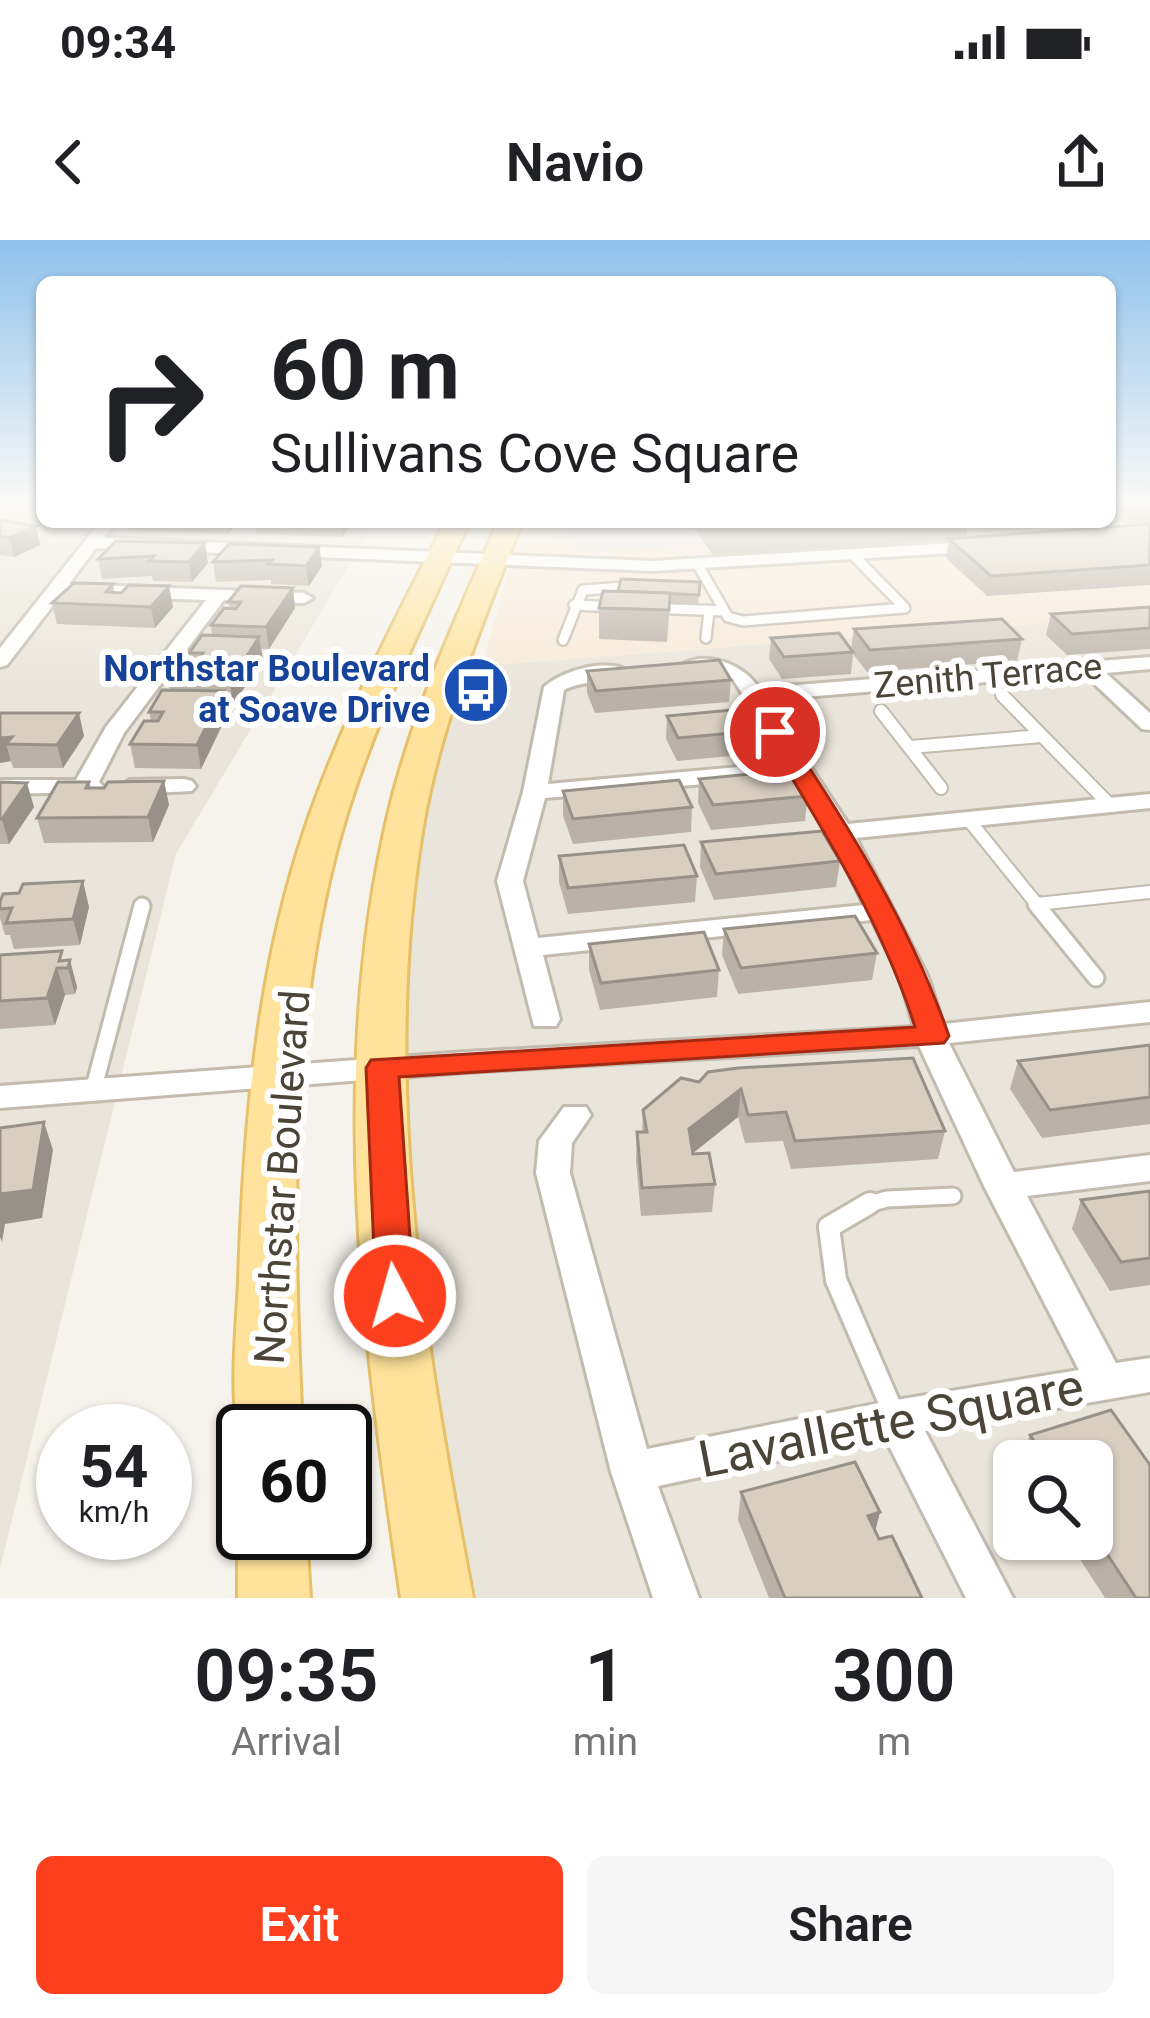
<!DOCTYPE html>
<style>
:root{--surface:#fff;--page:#f6f6f6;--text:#202124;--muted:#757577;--accent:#fc3f1d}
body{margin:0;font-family:Roboto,sans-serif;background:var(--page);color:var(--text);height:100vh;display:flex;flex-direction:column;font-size:45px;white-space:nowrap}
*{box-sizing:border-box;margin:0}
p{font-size:39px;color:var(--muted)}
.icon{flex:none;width:66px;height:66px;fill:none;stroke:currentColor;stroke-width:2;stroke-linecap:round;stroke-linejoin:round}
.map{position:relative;height:1358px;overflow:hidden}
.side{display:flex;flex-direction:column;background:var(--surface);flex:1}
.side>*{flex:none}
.hud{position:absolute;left:36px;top:36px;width:1080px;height:252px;border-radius:18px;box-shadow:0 3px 9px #0004;background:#fff;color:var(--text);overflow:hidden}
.controls{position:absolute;left:993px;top:1200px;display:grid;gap:24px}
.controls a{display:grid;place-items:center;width:120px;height:120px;border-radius:18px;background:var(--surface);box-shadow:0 3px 9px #0004;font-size:60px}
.speed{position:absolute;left:36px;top:1164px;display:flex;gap:24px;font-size:60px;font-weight:700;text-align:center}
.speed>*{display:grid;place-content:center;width:156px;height:156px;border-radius:50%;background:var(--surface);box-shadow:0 3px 9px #0004;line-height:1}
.speed small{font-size:30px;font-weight:400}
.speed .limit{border:6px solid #111;border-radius:18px;background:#fff;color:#111}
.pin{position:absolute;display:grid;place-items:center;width:102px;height:102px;color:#fff;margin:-51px;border:6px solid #fff;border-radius:50%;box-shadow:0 3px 12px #0007}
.me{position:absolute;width:132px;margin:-66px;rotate:354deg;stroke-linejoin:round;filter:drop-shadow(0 0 9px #0008)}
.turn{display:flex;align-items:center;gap:42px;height:252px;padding:0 36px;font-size:54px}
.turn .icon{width:156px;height:156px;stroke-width:2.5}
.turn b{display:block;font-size:84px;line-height:102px}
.eta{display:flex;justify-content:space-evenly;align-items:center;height:204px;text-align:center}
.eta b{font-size:72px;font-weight:600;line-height:84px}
.cta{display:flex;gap:24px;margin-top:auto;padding:24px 36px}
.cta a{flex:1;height:138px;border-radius:18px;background:var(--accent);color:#fff;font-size:48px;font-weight:600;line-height:138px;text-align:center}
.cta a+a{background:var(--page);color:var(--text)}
.status{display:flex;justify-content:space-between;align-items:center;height:84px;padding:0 60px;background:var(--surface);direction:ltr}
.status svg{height:33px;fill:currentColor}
header{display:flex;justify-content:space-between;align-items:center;height:156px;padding:0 36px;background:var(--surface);font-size:54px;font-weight:600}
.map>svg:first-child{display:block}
.residential{fill:#eae5da;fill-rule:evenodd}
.commercial{fill:#f7ead8}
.parking{fill:#e5e3e0}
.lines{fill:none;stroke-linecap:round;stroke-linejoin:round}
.lane-far3-casing{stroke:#c2bbae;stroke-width:14}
.lane-far2-casing{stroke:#c2bbae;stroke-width:16}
.lane-far1-casing{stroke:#c2bbae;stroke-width:21}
.lane-casing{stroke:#c2bbae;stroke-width:26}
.street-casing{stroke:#c2bbae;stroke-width:6}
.primary-casing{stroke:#e6c16a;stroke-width:6}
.lane-far3{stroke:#fff;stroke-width:9}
.lane-far2{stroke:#fff;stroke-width:12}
.lane-far1{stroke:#fff;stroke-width:15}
.lane{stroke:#fff;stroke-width:20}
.street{fill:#fff;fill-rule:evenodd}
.primary{fill:#ffe39c;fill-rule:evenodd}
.wall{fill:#bab2a6}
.shaded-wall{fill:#979187}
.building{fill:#d8cfc1;stroke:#979187;stroke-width:3}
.route{fill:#fc3f1d;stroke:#a42913;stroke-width:3}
.labels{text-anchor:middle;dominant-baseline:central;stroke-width:12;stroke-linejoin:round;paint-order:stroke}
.far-transit-label{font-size:36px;font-weight:bold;fill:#164399;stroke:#fff;text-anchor:end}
.far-street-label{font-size:36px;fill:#4b4439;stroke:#fff}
.street-label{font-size:42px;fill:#4b4439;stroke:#fff}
.near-street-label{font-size:51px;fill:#4b4439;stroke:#fff}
</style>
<div class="status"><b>09:34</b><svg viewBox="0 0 49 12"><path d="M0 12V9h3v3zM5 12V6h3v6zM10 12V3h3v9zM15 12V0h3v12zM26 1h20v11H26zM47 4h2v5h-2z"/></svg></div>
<header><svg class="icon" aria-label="back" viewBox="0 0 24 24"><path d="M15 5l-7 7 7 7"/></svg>Navio<svg class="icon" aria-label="share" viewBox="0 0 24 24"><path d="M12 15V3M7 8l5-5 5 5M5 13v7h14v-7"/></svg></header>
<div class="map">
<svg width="1150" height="1358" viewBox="0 0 1150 1358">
<rect width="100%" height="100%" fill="#f6f3ec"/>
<g class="residential">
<path d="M0,263H42V282H375L176,614L0,1328Z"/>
<path d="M1150,375V1358H437L390,669L452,428ZM1014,1221H1092V1299H1014Z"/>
</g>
<path class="commercial" d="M1110,263H1150V375L482,426L522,282H1110Z"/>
<path class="parking" d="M564,282H688L703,304L588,311L558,297Z"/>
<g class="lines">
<defs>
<g id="lane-far3">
<path d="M698,325L728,377L743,381L905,368L853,315"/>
<path d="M574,365L617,367"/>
<path d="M651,368L724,371"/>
<path d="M706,398L709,371"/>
<path d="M563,400L583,350L638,346"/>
</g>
<g id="lane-far2">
<path d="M1002,455L1111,566"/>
<path d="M881,471L941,548"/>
<path d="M911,507L1041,496"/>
<path d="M968,579L1039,667"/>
<path d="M1037,664L1150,652"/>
</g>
<g id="lane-far1">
<path d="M1036,664L1096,738"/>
<path d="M94,847L142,666"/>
<path d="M862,966L887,959L953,956"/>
</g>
<path id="lane" d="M870,963L829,987L836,1040L894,1174"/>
<g id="street">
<path d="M100,282H116L104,298L653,321L985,301L993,306L985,311L653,331L96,308L69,344L304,353L313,358L304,363L224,360L124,493L99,542L104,547L100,552L0,554V540H76L106,487L206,360L61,355L7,425L0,427V408Z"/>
<path d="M1150,417V429L1106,433L1150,473V490L1142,489L1084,434L767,460L848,584L1150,554V568L856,598L928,737L943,784L1150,762V782L949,803L1014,932L1150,915V941L1027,956L1116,1123L1150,1118V1152L925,1191L1013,1358H966L885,1198L658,1246L699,1358H653L611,1232L536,933L539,901L564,867H586L591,875L572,903L570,933L647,1209L896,1160L1079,1130L984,946L919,806L466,832L0,868V846L466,812L914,787L900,737L872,680L543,715L560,779L556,786H534L497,641L523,552L544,447C563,430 608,417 630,432C613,444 585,439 564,450L548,544L785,523L733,439L709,431H681L678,427C704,409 742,423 759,448ZM794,536L829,592L864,665L538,698L523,641L545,558Z"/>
<path d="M184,539L192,541L196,546L192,551L130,554L118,547L130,540Z"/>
</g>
<g id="primary">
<path d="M445,282H469C423,384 372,485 341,594C287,787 293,992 302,1191H243V1202C227,1168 238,1079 239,1039C244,888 256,733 305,589C341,482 394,382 445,282Z"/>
<path d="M498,282H522C485,377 444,474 425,575C378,836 424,1100 473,1358H401C363,1099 327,830 389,571C413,471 457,376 498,282Z"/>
<path d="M243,1281V1293H306L310,1358H238V1293Z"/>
</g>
</defs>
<use href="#lane-far3" class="lane-far3-casing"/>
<use href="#lane-far2" class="lane-far2-casing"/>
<use href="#lane-far1" class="lane-far1-casing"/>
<use href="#lane" class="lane-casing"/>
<use href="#street" class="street-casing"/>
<use href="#primary" class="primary-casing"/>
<use href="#lane-far3" class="lane-far3"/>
<use href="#lane-far2" class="lane-far2"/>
<use href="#lane-far1" class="lane-far1"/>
<use href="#lane" class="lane"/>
<use href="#street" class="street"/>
<use href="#primary" class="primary"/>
</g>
<g class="wall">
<path d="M1110,263H1150V283L1125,284L1110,274Z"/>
<path d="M0,281L36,286L40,305L14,317L0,315Z"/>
<path d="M126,282H238L228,294L128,290Z"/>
<path d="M255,282H352L342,297L256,294Z"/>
<path d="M689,282H968L966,298L1150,284V345L987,356L946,318L949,300L713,315Z"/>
<path d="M116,301L208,323L192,342L153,341L152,336L102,339L98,319Z"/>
<path d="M319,307L322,326L309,346L271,344V340L216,342L213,322Z"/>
<path d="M700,342L698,365L670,364L667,402L599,399V368Z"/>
<path d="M113,344L115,353L173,367L155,388L57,384L52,363Z"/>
<path d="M228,362L295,368L269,409H261L263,419L233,465H227L228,473L201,529L135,528L130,504L151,481L149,472L170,450L168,440L191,421L189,413L212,396L211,385L230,368Z"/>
<path d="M1150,367V409L1067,415L1046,395L1051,374Z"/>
<path d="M854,389L1022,399L1017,421L867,432L853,414L851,434L782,439L769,419L771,398L851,409Z"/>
<path d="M587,431L731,440L729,462L595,473L587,453Z"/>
<path d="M0,473L84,496L63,528H13L11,521L0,523Z"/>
<path d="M667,476L767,490L765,513L677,521L666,499Z"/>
<path d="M699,539L808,556L805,581L711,590L698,563Z"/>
<path d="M164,541L169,565L153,602L44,603L37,578L89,542L91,548Z"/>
<path d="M0,542L34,567L9,604H0Z"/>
<path d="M563,551L692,567L691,592L573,604L563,576Z"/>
<path d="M701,602L840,621L836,647L714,660L700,627Z"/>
<path d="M559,616L697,636L695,662L568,674L559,642Z"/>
<path d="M0,662L89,667L80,705L14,709L10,695H5L0,678Z"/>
<path d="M724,689L877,713L872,740L738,754L722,715Z"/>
<path d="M589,704L719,730L717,757L600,770L589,730Z"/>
<path d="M0,715L65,720L77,747L75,754L65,755L55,785L0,789Z"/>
<path d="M1150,805V884L1042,898L1010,849L1018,821Z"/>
<path d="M699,842L945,891L938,919L791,929L783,901L745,903L738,877L693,913L715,944L712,972L641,976L636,921L637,892H642L643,870Z"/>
<path d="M1150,951V1045L1110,1051L1072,989L1081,960Z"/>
<path d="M1111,1170L1150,1225V1358H1105L1067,1299H1092V1221H1021L1030,1195Z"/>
<path d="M741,1252L880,1272L875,1291L879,1299L922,1358H769L738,1280Z"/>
</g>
<g class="shaded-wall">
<path d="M227,282H238L228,294Z"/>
<path d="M341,282H352L342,297Z"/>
<path d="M36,286L40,305L14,317L9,298Z"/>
<path d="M205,303L208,323L192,342L189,322Z"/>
<path d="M319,307L322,326L309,346L306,326Z"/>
<path d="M169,346L173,367L155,388L151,367Z"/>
<path d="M293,348L295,368L269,409L266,387Z"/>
<path d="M259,397L263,419L233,465L230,442Z"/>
<path d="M224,451L228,473L201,529L197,505Z"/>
<path d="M79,473L84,496L63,528L57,505Z"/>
<path d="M12,497L6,504L11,521L0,523V498Z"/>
<path d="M164,541L169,565L153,602L148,577Z"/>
<path d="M27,543L34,567L9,604L2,579Z"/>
<path d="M83,641L89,667L80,705L73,679Z"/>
<path d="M70,720L77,747L75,754L68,728Z"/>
<path d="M57,728L65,755L55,785L47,758Z"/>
<path d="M741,849L738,877L687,918L689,889Z"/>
<path d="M44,882L53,910L42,978L5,984L2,1002L0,997V954Z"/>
<path d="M880,1272L873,1300L868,1276Z"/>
</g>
<g class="building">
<path d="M2,280L36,286L9,298L0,296V281Z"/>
<path d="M1150,284V325L991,336L949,299Z"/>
<path d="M116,301L205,303L189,322L149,321L154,316L98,319Z"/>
<path d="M229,304L319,307L306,326L268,324L272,320L213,322Z"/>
<path d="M621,339L700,342L699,355L618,351Z"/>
<path d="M74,343L113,344L106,352L121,353L129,345L169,346L151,367L52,363Z"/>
<path d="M241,346L293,348L266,387L211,385L224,368L236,369L241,362H228Z"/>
<path d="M603,351L670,353L669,370L599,368Z"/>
<path d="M1150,367V388L1072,394L1051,374Z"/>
<path d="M1002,379L1022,399L870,410L854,389Z"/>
<path d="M839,393L853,412L784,417L771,398Z"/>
<path d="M202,395L259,397L230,442L168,440L182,421H197L203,413H189Z"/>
<path d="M719,420L731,440L596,451L587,431Z"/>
<path d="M162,450L224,451L197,505L130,504L144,481H158L163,472H149Z"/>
<path d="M753,468L767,490L678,498L667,476Z"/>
<path d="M0,473H79L57,505L6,504L12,497L0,498Z"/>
<path d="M791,530L808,556L713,565L699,539Z"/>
<path d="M679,540L692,567L573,579L563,551Z"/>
<path d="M164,541L148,577L37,578L58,542H89L86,548H104L108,542Z"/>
<path d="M0,542L27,543L2,579H0Z"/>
<path d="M822,591L840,621L716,634L701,602Z"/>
<path d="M684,605L697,636L568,648L559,616Z"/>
<path d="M83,641L73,679L6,683L12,668L0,669V662L3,654L19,653L23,644Z"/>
<path d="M855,676L877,713L741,728L724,689Z"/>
<path d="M704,692L719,730L601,743L589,704Z"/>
<path d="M62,711L59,721L70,720L68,728H57L47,758L0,761V715Z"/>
<path d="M1150,805V857L1050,870L1018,821Z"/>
<path d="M913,818L945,891L795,901L786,872L748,875L741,849L689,889L693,914L709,913L715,944L642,948L637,892H647L643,870L681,838L699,842L708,832L738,828Z"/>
<path d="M44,882L33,950L0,954V888Z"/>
<path d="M1150,951V1018L1121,1022L1081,960Z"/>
<path d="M1111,1170L1150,1225V1358H1136L1092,1291V1221H1047L1030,1195Z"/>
<path d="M855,1222L880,1272L868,1276L879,1299L892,1296L922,1358H785L741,1252Z"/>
</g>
<linearGradient id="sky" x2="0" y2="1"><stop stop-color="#8fc1ec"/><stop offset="0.58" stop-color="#fbfaf6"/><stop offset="1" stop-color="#fbfaf6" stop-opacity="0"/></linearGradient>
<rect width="1150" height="454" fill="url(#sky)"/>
<path class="route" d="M767,488H783C848,585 910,684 949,796L944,803L399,837L414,1056L408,1067L395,1072L381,1067L376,1056L366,828L371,820L915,787C881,680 822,588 764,492Z"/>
<defs>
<symbol id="bus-disc" viewBox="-11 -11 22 22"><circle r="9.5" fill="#1a4fb4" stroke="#fff"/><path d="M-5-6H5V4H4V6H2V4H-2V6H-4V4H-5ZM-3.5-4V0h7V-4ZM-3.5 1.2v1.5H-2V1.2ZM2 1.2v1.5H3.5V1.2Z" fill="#fff"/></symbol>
</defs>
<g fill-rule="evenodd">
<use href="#bus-disc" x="438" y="412" width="76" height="76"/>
</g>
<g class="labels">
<g class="far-transit-label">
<text x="430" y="429">Northstar Boulevard<tspan x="430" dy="41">at Soave Drive</tspan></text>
</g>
<g class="far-street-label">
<text transform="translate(988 436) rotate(-5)">Zenith Terrace</text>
</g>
<g class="street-label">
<text transform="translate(282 937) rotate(-86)">Northstar Boulevard</text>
</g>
<g class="near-street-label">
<text transform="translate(891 1183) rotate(-11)">Lavallette Square</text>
</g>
</g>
</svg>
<div class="controls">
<a><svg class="icon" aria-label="search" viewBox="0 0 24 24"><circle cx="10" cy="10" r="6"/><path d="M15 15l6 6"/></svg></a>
</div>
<div class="speed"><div>54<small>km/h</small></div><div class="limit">60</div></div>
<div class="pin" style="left:775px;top:492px;background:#d93025"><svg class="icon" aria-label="arrive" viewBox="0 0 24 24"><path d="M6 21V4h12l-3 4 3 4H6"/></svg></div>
<svg class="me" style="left:395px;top:1056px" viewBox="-20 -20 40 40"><circle r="17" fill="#fc3f1d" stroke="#fff" stroke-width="3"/><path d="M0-11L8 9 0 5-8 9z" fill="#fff"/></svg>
<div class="hud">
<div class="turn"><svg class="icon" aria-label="right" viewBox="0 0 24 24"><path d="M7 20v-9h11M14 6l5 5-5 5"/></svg><div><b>60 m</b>Sullivans Cove Square</div></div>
</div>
</div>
<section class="side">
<div class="eta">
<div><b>09:35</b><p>Arrival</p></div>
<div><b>1</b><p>min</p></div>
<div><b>300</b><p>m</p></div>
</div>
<div class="cta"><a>Exit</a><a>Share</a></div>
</section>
